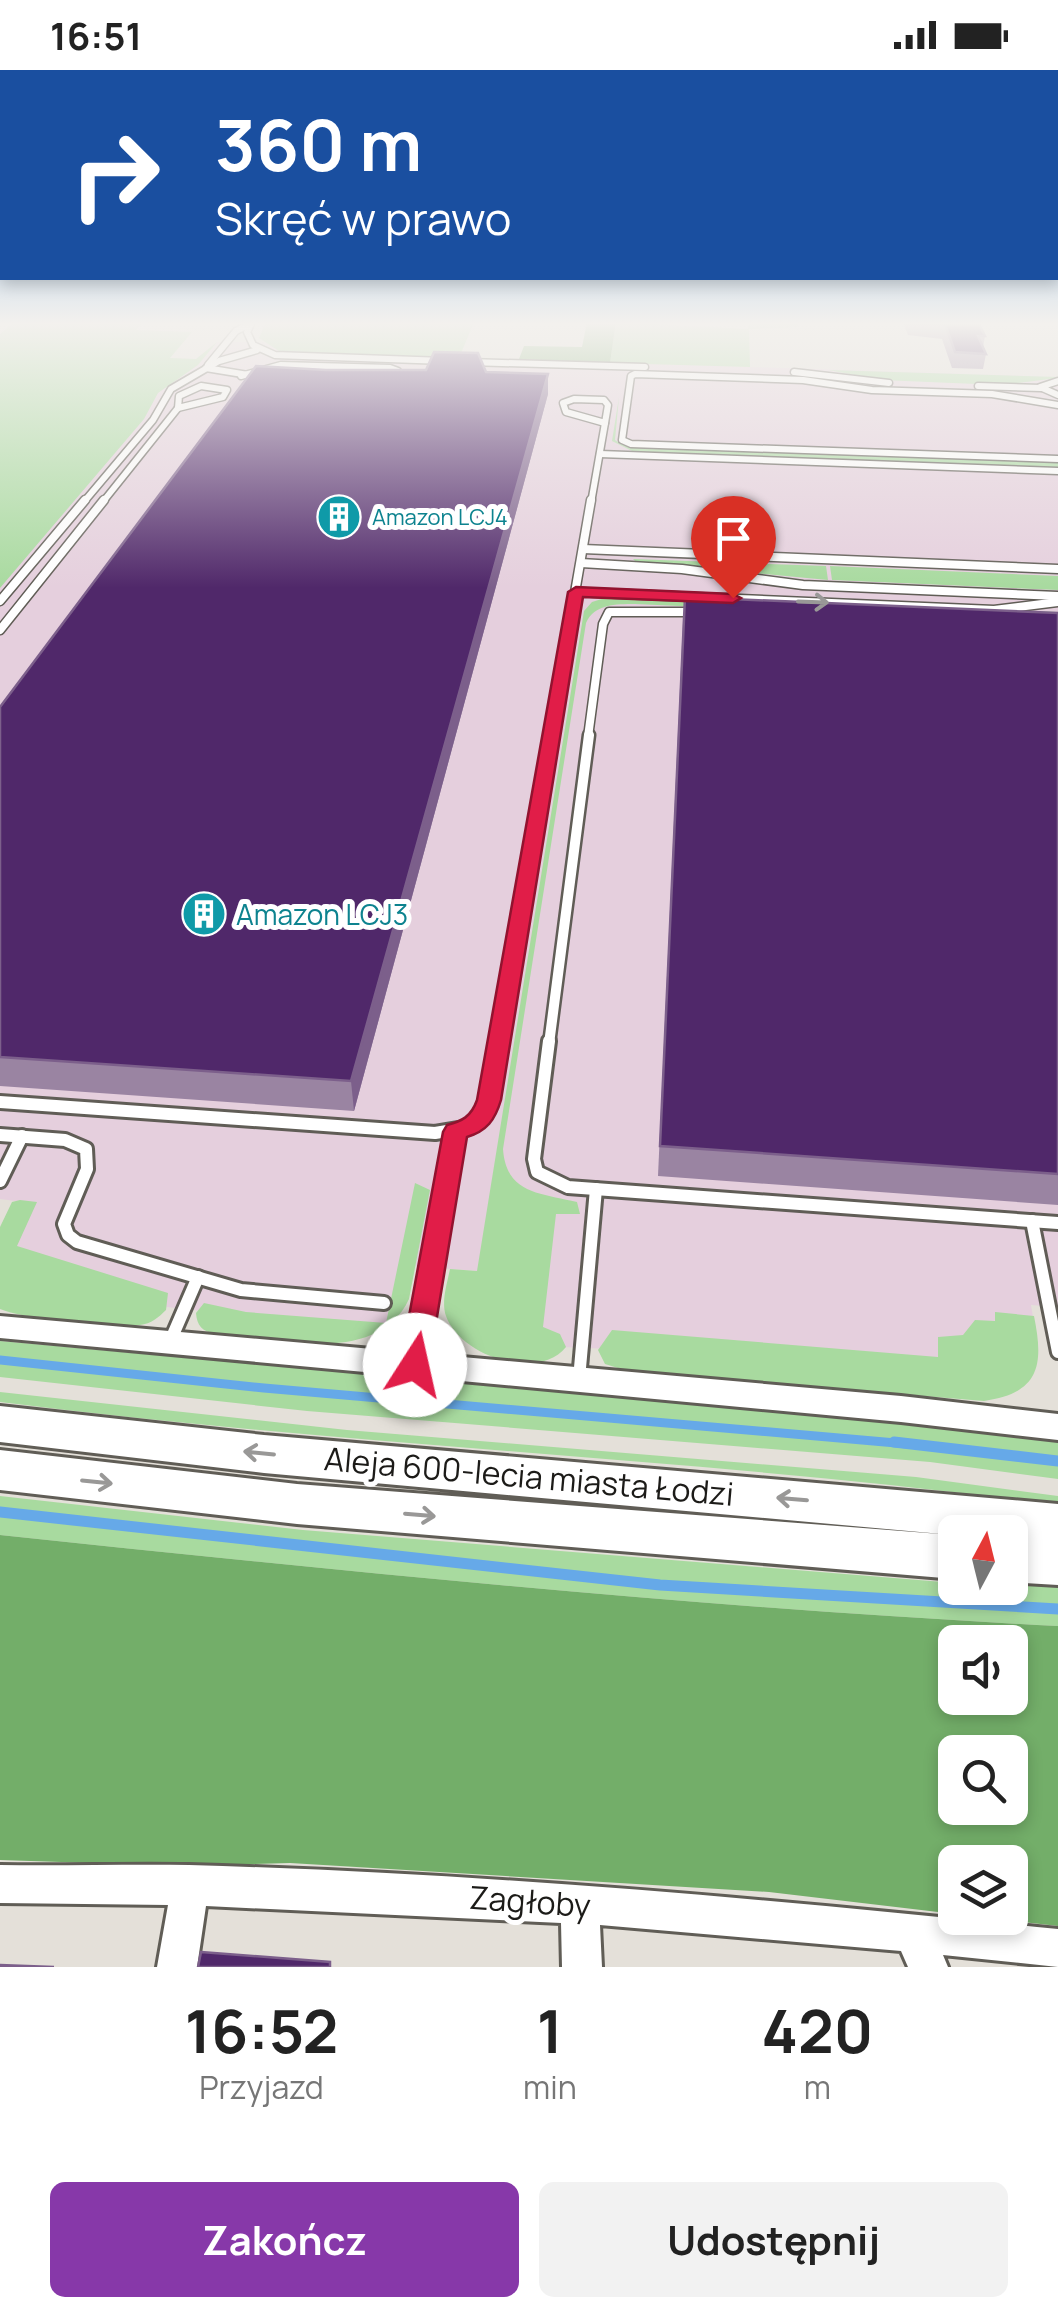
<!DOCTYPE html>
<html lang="pl">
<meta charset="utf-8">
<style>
:root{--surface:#fff;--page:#f2f2f2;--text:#222;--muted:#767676;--accent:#8738a9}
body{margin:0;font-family:Manrope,sans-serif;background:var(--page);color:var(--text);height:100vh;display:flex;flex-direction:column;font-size:38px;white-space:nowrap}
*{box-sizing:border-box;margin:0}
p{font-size:32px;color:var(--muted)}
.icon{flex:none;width:55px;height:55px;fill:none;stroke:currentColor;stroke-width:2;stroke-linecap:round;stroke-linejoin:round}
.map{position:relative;height:1897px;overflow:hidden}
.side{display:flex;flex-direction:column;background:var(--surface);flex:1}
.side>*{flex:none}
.top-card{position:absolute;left:0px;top:0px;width:1060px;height:210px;box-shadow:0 5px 15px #0003;background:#1a4fa0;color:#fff;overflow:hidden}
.needle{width:65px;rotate:7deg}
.controls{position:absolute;left:938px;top:1445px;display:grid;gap:20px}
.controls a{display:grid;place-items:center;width:90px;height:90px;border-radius:15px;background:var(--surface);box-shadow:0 5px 15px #0003;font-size:50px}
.pin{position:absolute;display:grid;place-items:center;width:85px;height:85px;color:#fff;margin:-102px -42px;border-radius:50% 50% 50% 0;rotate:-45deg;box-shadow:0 0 10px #0007}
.pin .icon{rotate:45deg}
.me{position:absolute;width:110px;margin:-55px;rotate:10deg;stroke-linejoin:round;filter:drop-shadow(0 0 8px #0008)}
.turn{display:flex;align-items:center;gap:35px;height:210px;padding:0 50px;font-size:45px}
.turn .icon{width:130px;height:130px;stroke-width:2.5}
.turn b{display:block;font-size:70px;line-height:85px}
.eta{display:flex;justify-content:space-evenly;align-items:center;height:170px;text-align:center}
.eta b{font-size:60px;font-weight:700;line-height:70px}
.button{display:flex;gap:20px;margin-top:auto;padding:20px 50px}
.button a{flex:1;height:115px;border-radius:15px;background:var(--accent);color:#fff;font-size:40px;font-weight:700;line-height:115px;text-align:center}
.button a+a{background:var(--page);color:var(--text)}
.status{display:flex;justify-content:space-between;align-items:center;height:70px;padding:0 50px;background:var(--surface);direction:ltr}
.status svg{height:28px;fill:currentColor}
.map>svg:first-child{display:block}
.industrial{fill:#e5cfdd}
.green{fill:#a8da9f}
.forest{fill:#73ae69;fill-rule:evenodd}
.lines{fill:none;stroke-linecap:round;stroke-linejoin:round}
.stream-far1{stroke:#66a9e8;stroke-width:9}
.stream{stroke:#66a9e8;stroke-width:11}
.service-far3-casing{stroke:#605d56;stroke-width:9}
.service-far2-casing{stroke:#605d56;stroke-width:11}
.service-far1-casing{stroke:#605d56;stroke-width:15}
.service-casing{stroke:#605d56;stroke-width:18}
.minor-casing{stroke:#605d56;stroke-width:6}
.secondary-casing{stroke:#605d56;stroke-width:6}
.service-far3{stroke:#fff;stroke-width:6}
.service-far2{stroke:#fff;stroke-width:8}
.service-far1{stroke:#fff;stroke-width:10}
.service{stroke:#fff;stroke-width:12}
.minor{fill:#fff;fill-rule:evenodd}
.secondary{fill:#fff;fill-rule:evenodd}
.wall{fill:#9a84a2}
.shaded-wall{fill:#7c5f8b}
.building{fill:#50286a;stroke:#7c5f8b;stroke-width:2.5}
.oneway{stroke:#999897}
.route{fill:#e11d48;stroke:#92132f;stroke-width:2.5}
.labels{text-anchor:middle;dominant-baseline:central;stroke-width:10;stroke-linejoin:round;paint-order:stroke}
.far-culture-label{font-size:22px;fill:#0d838f;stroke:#fff;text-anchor:start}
.culture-label{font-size:28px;fill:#0d838f;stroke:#fff;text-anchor:start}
.near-street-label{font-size:32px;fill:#1c1b18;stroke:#fff}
</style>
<div class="status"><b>16:51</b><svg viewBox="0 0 49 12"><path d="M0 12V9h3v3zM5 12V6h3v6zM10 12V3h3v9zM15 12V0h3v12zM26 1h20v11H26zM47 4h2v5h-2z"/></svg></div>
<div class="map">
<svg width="1058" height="1897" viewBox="0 0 1058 1897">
<rect width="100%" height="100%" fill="#e4e0d9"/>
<path class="industrial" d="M217,272H262L290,282L1058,307V1237L1031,1235L1033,1247L1008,1295L563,1277L477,1201L413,1196L391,1250L376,1260L167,1237L149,1249L0,1235V1162L16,1131L0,1129V488L168,288L196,289Z"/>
<g class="green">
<path d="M14,252H143L136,260L192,262L170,288L196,289L217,272L198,295L158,323L144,349L0,518V264Z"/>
<path d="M266,252H474L459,288L279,281L259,268Z"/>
<path d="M616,252L748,259L749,252H798V257L749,259L750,297L610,293Z"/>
<path d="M828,300L1058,307V308L1001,315L881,310Z"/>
<path d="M619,327L615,370L623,375L1058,391V398L634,382L612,371Z"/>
<path d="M633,489L826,496L828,510L636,492Z"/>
<path d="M830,496L1058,506V520L832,510Z"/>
<path d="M608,527L1058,542V553L635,534C616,534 594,534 586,553L503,1079C506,1124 541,1123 577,1132L580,1144H556L543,1257L560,1264L566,1277C538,1312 460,1286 446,1246C441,1232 447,1214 450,1199L477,1201L584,541L592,532Z"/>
<path d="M415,1113L430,1120L409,1229C377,1298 273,1268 215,1264C202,1261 197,1256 196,1243L204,1233L246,1242L386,1253Z"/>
<path d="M20,1130L37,1132L17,1176L168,1223L166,1240C159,1247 151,1254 140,1255C114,1258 23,1249 0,1239V1157L12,1132Z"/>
<path d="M995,1242L1034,1246C1044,1295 1040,1323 984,1331L631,1302L605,1294L598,1280L612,1260L938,1287V1267L963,1265L975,1250L995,1251Z"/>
<path d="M0,1271L833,1346L1058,1371V1409L930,1392L307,1341L0,1307Z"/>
<path d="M0,1322L347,1360L916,1407L1058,1426V1435C707,1388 352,1377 0,1332Z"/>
<path d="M0,1426L303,1460L955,1513V1518L1058,1515V1556C704,1538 352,1502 0,1465Z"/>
</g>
<g class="forest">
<path d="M587,252H616L610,293L519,289L524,276L582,277Z"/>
<path d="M0,1465C352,1502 704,1538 1058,1556V1856L988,1848H1010V1792H955V1844L769,1822L290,1793L183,1796L0,1790ZM955,1572H1010V1628H955ZM955,1682H1010V1738H955Z"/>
</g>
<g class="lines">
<path class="stream-far1" d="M0,1290L264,1318L919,1375"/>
<g class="stream">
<path d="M894,1372L1058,1391"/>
<path d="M0,1442L660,1515L1058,1539"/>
</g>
<defs>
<g id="service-far3">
<path d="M252,252L247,262L253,275L275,285L445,291"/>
<path d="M469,292L645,297"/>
<path d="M208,295L236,261L250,254"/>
<path d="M206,298L260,307"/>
<path d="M794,302L889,313"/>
<path d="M241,306L281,295L390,298L398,301L393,310"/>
<path d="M1058,311L1040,317L1058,325"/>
<path d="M201,316L227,320L223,327L178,338L179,326Z"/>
<path d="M978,316L1041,318"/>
<path d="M574,329L604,330L608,335L605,353L566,342L563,333Z"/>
<path d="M1058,335L992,324L872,320L803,310L635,304L631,306L622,370L631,374L1058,389"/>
<path d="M600,384L1058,401"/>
<path d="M83,433L153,350L171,319L219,291L257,280"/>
<path d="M102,433L178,338"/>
<path d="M591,433L605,353"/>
</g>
<g id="service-far2">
<path d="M583,479L1058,499"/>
<path d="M581,493L682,499L803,515L1058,526"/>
<path d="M576,522L994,540L1058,532"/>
<path d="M0,531L85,430"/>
<path d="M0,560L104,430"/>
<path d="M550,667L591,430"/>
<path d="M588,667L603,554L609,542H699"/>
</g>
<g id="service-far1">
<path d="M497,974L550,665"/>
<path d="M549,974L589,665"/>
</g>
<g id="service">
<path d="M549,971L534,1089L537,1102L568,1117L1058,1153"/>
<path d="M0,1032L435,1063L471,1057L484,1046L497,971"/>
<path d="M0,1065L65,1070L86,1079L87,1099L64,1154L68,1165L77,1172L241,1220L384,1233"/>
<path d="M0,1111L22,1066"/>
<path d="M1032,1151L1058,1282"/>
<path d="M169,1274L198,1207"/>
<path d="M415,1294L456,1062"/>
<path d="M579,1309L596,1119"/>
</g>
<g id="minor">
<path d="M0,1246L901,1326L1058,1344V1370L901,1352L0,1268Z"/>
<path d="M0,1795C63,1796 127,1794 189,1795C479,1803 770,1829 1058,1859V1897L943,1885L948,1897H908L901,1881L600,1855L602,1897H562L561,1853L206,1836L197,1897H157L168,1835L0,1833Z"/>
</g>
<path id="secondary" d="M0,1336L264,1365L1058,1434V1515L1010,1512V1462H955V1509L297,1454L0,1420V1380L297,1414L953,1465L264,1403L0,1372Z"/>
</defs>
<use href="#service-far3" class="service-far3-casing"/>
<use href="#service-far2" class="service-far2-casing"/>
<use href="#service-far1" class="service-far1-casing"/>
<use href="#service" class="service-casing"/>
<use href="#minor" class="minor-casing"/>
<use href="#secondary" class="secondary-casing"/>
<use href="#service-far3" class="service-far3"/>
<use href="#service-far2" class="service-far2"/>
<use href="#service-far1" class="service-far1"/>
<use href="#service" class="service"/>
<use href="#minor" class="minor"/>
<use href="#secondary" class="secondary"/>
</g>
<g class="wall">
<path d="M903,252H978L985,266L983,277L986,284L983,299L952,298L942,269L908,265Z"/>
<path d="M326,300L548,324L354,1041L0,1016V637Z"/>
<path d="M1058,543V1135L658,1106L683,551Z"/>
</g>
<path class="shaded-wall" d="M548,304V324L354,1041L351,1011Z"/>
<g class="building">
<path d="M927,252H978L985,266H978L986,284L955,282L945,254Z"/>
<path d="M434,282L478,283L486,302L548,304L351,1011L0,987V637L256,296L326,300H426Z"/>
<path d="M685,527L1058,543V1104L660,1076Z"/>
<path d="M201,1882L330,1892V1897H198Z"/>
<path d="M0,1895L54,1897H0Z"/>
</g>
<defs><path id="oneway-shaft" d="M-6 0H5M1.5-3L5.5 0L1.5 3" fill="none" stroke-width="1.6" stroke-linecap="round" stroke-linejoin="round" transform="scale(2.5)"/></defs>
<g class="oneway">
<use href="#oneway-shaft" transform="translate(813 532) rotate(2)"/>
<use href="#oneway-shaft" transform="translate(259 1383) rotate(-174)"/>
<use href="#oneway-shaft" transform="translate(97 1412) rotate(6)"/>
<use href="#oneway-shaft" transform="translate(792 1429) rotate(-175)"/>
<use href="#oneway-shaft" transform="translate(420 1445) rotate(5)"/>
</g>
<linearGradient id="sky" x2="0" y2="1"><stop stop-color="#74b0e8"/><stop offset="0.49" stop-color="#f3f1ee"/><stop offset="1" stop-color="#f3f1ee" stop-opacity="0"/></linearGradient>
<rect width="1058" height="518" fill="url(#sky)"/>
<path class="route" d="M576,517L733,524L741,528L733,533L583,527L501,1030C495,1050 487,1061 467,1067L429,1295L425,1304L415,1307L405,1304L400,1295L443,1062L447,1055C462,1051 471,1047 477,1030L568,522Z"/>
<defs>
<symbol id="building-disc" viewBox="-11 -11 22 22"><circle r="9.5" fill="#0f9aa8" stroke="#fff"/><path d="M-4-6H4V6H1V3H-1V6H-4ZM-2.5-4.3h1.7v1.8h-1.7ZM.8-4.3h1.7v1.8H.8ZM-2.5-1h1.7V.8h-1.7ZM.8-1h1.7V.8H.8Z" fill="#fff"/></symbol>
</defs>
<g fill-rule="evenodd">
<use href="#building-disc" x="314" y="422" width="50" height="50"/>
<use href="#building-disc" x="179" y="819" width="50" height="50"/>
</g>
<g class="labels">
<g class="far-culture-label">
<text x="372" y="447">Amazon LCJ4</text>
</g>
<g class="culture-label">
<text x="236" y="844">Amazon LCJ3</text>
</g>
<g class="near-street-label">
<text transform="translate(529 1406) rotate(5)">Aleja 600-lecia miasta Łodzi</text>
<text transform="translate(530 1831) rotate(4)">Zagłoby</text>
</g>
</g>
</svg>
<div class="controls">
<a><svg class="needle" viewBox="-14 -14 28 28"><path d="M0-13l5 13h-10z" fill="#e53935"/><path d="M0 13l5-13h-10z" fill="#767676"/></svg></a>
<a><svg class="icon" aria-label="sound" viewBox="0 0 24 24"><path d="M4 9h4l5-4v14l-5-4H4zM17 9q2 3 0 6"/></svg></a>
<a><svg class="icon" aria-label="search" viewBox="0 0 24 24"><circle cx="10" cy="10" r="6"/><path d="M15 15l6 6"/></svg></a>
<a><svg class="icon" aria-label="layers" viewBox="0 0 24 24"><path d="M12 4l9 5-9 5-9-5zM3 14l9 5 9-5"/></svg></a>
</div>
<div class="pin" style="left:733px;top:528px;background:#d93025"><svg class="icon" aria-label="arrive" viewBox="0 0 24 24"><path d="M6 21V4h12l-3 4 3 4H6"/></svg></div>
<svg class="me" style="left:415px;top:1295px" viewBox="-20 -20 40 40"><circle r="19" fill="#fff"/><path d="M0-13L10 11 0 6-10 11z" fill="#e11d48"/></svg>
<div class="top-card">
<div class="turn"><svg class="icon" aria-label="right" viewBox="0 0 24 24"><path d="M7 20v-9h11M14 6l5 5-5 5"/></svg><div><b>360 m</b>Skręć w prawo</div></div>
</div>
</div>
<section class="side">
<div class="eta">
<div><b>16:52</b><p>Przyjazd</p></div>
<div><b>1</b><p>min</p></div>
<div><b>420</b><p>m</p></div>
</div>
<div class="button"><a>Zakończ</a><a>Udostępnij</a></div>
</section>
